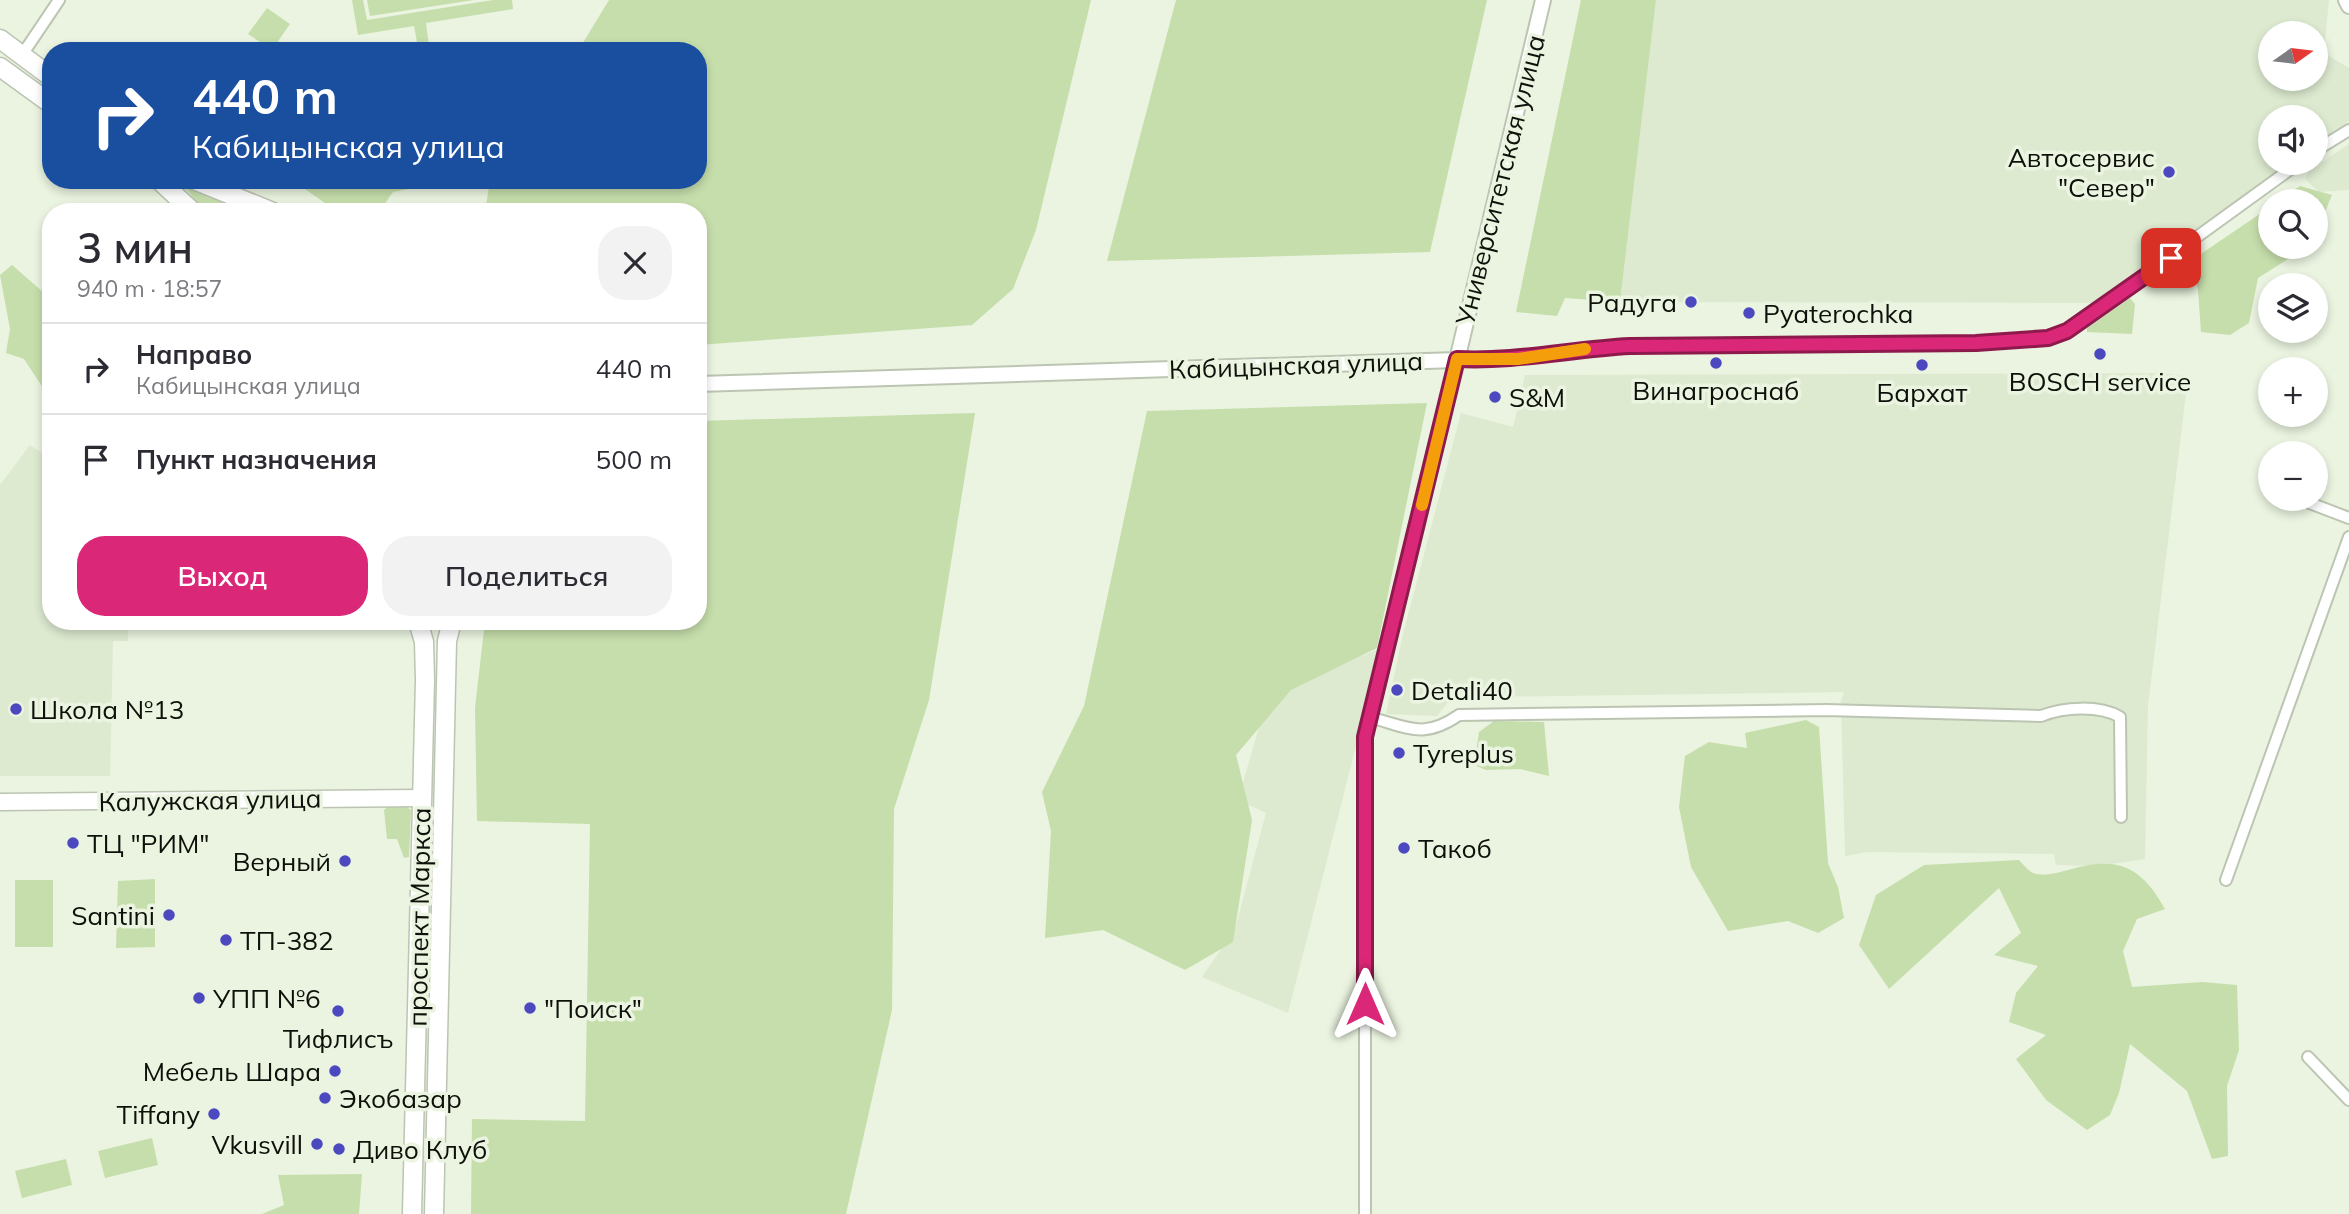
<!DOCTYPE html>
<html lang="ru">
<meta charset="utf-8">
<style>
:root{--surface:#fff;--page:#f2f2f3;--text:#2b2b33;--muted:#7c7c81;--line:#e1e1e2;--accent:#db2777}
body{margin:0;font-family:Mulish,sans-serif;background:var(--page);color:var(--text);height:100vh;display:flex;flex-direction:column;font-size:26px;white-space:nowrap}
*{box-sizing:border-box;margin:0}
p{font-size:23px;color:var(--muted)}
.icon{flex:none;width:38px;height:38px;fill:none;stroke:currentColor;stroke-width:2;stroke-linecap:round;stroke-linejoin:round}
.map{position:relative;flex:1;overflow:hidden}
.sheet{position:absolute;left:42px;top:203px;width:665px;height:427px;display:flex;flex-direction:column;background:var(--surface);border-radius:28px;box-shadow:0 4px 10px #0003}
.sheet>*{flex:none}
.banner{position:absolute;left:42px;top:42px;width:665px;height:147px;border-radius:28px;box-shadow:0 4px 10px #0003;background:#1a4fa0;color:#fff;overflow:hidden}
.needle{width:46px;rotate:76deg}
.controls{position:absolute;left:2258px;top:21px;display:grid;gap:14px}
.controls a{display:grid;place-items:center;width:70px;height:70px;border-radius:50%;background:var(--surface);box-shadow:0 4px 10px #0003;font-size:35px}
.pin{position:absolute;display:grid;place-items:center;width:60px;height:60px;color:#fff;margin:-30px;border-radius:14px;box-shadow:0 4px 10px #0006}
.me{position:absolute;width:77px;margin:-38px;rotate:0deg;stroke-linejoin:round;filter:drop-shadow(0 0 5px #0008)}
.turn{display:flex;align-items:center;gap:24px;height:147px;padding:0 35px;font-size:32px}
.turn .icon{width:91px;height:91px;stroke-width:2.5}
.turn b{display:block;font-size:49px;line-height:60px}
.round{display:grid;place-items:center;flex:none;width:74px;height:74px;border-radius:28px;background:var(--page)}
.overview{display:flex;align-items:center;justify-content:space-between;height:119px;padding:0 35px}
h1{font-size:42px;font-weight:600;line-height:52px}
.cta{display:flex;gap:14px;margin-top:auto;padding:14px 35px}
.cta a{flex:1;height:80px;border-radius:28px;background:var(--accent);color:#fff;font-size:28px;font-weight:600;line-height:80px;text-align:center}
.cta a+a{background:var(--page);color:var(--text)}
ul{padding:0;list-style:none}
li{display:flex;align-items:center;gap:21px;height:91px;padding:0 35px;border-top:2px solid var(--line)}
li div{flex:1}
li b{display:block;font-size:26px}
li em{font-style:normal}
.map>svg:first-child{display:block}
.built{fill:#ddead0;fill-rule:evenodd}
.green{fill:#c6deac}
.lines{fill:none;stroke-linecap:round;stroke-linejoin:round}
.minor-casing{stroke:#bcc5b2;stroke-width:14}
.tertiary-casing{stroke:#bcc5b2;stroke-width:18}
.secondary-casing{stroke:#bcc5b2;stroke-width:19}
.primary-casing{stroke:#bcc5b2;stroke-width:21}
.minor{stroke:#fff;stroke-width:10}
.tertiary{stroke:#fff;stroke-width:14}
.secondary{stroke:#fff;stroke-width:16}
.primary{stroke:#fff;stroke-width:18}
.route-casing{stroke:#8e194d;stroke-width:18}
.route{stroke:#db2777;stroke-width:12}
.slow{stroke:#f59e0b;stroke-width:12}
.poi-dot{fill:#4c49c0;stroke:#eaf4e0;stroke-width:2.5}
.labels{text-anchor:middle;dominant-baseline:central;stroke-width:7;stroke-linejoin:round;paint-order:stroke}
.poi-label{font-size:26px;fill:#0e110a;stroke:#eaf4e0;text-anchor:start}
.street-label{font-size:26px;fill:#0e110a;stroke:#eaf4e0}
</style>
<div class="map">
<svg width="2349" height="1214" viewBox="0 0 2349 1214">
<rect width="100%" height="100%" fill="#eaf4e0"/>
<g class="built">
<path d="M1656,0H2329L2324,53L2349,68V121L2315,146V117H2270V163H2292L2101,303L1620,302ZM2270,33H2315V79H2270Z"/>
<path d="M2349,144V190L2319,192L2305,179L2308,172Z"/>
<path d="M2163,373L2188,377L2148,706L2145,859L2097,866L2056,865L2054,854L1868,852L1845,856L1841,701L1844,692L1479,697L1449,701L1437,716L1386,714L1403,634L1461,413L1513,427L1525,375Z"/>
<path d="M30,445L51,459V621H128V641H113L110,776H0V485Z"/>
<path d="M1381,648L1288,1013L1202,977L1235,929L1266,813L1238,800L1261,720L1297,684Z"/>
</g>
<g class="green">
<path d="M352,0H363L367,20L493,0H512L513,9L426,23L429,46L418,48L414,26L358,35Z"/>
<path d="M367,0H474L370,16Z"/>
<path d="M609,0H1091L1036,230L1013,289L972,325L698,345V212H485L490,180H698V51H578Z"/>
<path d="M1176,0H1487L1430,252L1107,261Z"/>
<path d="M1581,0H1656L1620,302L1565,298L1557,316L1516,312Z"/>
<path d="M267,8L290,24L272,50L248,34Z"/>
<path d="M172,180H181L249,209L205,212L188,191Z"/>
<path d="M292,180H430L435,184L393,192L379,212H338Z"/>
<path d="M2300,186L2332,195L2315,236V201H2278Z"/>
<path d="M2270,207V247H2307L2258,278L2249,323L2230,335L2201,332L2198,290L2192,260Z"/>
<path d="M12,265L51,299V400L24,359L6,353L10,329L0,275Z"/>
<path d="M2130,298L2135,304L2132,334L2087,332V328Z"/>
<path d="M1427,403L1377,648L1291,690L1236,755L1252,820L1233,942L1185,970L1103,930L1045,938L1051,831L1042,792L1084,706L1147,411Z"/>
<path d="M975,413L929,700L894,809L892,1010L846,1214H471L472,1119L585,1121L590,824L477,821L475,708L485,621H698V421Z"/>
<path d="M1806,720L1819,727L1828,863L1838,887L1844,918L1818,933L1788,921L1728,931L1691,867L1679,807L1685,756L1709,742L1747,748L1745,733Z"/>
<path d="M1494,721L1544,722L1549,776L1520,769L1486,770L1474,765L1479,732Z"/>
<path d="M390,805L406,806L411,810L409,857L404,858L397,839H387L384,810Z"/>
<path d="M2019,860C2023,864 2027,869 2031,872C2040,877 2054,874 2064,871C2114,856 2139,862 2165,909L2137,919L2123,951L2132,987L2202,982L2237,985L2239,1050L2227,1086L2228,1156L2212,1159L2187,1091L2130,1044L2119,1093L2110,1115L2087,1130L2046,1100L2016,1059L2046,1035L2009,1022L2016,993L2038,966L1994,955L2021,933L1999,888L1889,989L1859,945L1876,895L1924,865Z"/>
<path d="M155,879V947L116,948L118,881Z"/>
<rect x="15" y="880" width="38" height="67"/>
<path d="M152,1138L158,1165L105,1178L98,1151Z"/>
<path d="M66,1159L72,1185L22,1198L15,1171Z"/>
<path d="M362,1174L359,1214H262L284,1205L278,1175Z"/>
</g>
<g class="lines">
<defs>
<g id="minor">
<path d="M22,55L59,0"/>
<path d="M2315,151L2349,130"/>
<path d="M2299,499L2349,518"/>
<path d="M1369,717C1408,727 1423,740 1459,715L1826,710L2041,716C2064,707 2099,705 2120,717L2121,817"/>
<path d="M2226,880L2349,537"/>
<path d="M2308,1057L2349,1100"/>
<path d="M1365,1214V737L1457,360C1515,362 1572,349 1630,346L1976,343L2048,338L2067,331L2299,163"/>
</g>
<g id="tertiary">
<path d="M2346,0L2349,6"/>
<path d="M698,384L1457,360L1543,0"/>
</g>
<path id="secondary" d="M0,802L421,798"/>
<g id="primary">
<path d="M0,39L51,77"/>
<path d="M0,67L51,104"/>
<path d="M159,180L193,212"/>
<path d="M194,180L273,212"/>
<path d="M412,1214L425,680L424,642L418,621"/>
<path d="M434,1214L447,641L452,621"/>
</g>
</defs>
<use href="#minor" class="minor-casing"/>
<use href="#tertiary" class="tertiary-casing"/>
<use href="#secondary" class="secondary-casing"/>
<use href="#primary" class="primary-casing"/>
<use href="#minor" class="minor"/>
<use href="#tertiary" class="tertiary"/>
<use href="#secondary" class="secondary"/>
<use href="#primary" class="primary"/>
</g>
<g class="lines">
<defs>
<path id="route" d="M1365,1004V737L1457,359C1515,362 1572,349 1630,346L1976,343L2048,338L2067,331L2171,258"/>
</defs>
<use href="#route" class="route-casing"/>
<use href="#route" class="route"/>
<path class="slow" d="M1422,505L1457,359H1518L1585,349"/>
</g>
<g class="poi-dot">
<circle cx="2169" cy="172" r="7"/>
<circle cx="1691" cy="302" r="7"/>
<circle cx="1749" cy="313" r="7"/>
<circle cx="2100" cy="354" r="7"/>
<circle cx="1716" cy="363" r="7"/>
<circle cx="1922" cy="365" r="7"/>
<circle cx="1495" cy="397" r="7"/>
<circle cx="1397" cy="690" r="7"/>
<circle cx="16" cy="709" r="7"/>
<circle cx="1399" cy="753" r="7"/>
<circle cx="73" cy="843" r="7"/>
<circle cx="1404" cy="848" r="7"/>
<circle cx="345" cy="861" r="7"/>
<circle cx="169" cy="915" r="7"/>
<circle cx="226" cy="940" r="7"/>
<circle cx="199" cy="998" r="7"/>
<circle cx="530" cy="1008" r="7"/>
<circle cx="338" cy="1011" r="7"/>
<circle cx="335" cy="1071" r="7"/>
<circle cx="325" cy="1098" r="7"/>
<circle cx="214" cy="1114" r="7"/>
<circle cx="317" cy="1144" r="7"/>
<circle cx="339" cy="1149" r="7"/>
</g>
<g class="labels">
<g class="poi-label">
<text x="2155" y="157" text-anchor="end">Автосервис<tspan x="2155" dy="30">"Север"</tspan></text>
<text x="1677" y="302" text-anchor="end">Радуга</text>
<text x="1763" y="313">Pyaterochka</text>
<text x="2100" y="381" text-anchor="middle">BOSCH service</text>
<text x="1716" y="390" text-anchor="middle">Винагроснаб</text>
<text x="1922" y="392" text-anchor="middle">Бархат</text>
<text x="1509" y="397">S&amp;M</text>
<text x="1411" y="690">Detali40</text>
<text x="30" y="709">Школа №13</text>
<text x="1413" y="753">Tyreplus</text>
<text x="87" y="843">ТЦ "РИМ"</text>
<text x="1418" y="848">Такоб</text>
<text x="331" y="861" text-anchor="end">Верный</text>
<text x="155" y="915" text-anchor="end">Santini</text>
<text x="240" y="940">ТП-382</text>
<text x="213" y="998">УПП №6</text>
<text x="544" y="1008">"Поиск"</text>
<text x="338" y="1038" text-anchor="middle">Тифлисъ</text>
<text x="321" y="1071" text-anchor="end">Мебель Шара</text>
<text x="339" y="1098">Экобазар</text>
<text x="200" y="1114" text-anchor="end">Tiffany</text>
<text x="303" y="1144" text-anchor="end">Vkusvill</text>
<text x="353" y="1149">Диво Клуб</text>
</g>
<g class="street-label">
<text transform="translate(1500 180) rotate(-76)">Университетская улица</text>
<text transform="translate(1296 365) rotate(-2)">Кабицынская улица</text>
<text transform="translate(210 800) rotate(-1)">Калужская улица</text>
<text transform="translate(419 917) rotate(-89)">проспект Маркса</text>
</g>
</g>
</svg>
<div class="controls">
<a><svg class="needle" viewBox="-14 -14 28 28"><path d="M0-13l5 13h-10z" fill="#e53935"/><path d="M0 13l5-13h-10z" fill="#7c7c81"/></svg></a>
<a><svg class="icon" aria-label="sound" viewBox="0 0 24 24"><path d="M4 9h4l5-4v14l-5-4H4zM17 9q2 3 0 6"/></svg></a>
<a><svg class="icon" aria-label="search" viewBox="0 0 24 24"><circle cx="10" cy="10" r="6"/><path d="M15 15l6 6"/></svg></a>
<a><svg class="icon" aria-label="layers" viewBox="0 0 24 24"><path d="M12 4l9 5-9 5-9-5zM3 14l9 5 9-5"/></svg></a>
<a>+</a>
<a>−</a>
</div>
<div class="pin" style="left:2171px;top:258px;background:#d93025"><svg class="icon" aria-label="arrive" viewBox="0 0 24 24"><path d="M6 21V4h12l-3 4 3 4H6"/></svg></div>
<svg class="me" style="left:1365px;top:1004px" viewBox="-20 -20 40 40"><path d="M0-17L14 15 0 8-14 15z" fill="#db2777" stroke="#fff" stroke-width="4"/></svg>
<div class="banner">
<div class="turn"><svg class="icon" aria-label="right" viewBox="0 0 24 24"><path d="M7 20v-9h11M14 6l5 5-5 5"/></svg><div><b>440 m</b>Кабицынская улица</div></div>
</div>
<section class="sheet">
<div class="overview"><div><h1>3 мин</h1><p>940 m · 18:57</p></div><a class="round"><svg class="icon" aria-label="close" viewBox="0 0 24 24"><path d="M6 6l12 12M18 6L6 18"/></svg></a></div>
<ul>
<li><svg class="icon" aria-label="right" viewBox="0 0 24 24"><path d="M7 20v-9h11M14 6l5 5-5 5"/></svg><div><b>Направо</b><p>Кабицынская улица</p></div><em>440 m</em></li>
<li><svg class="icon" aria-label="arrive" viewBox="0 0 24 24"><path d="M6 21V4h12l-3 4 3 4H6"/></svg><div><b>Пункт назначения</b></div><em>500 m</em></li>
</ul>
<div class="cta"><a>Выход</a><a>Поделиться</a></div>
</section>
</div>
